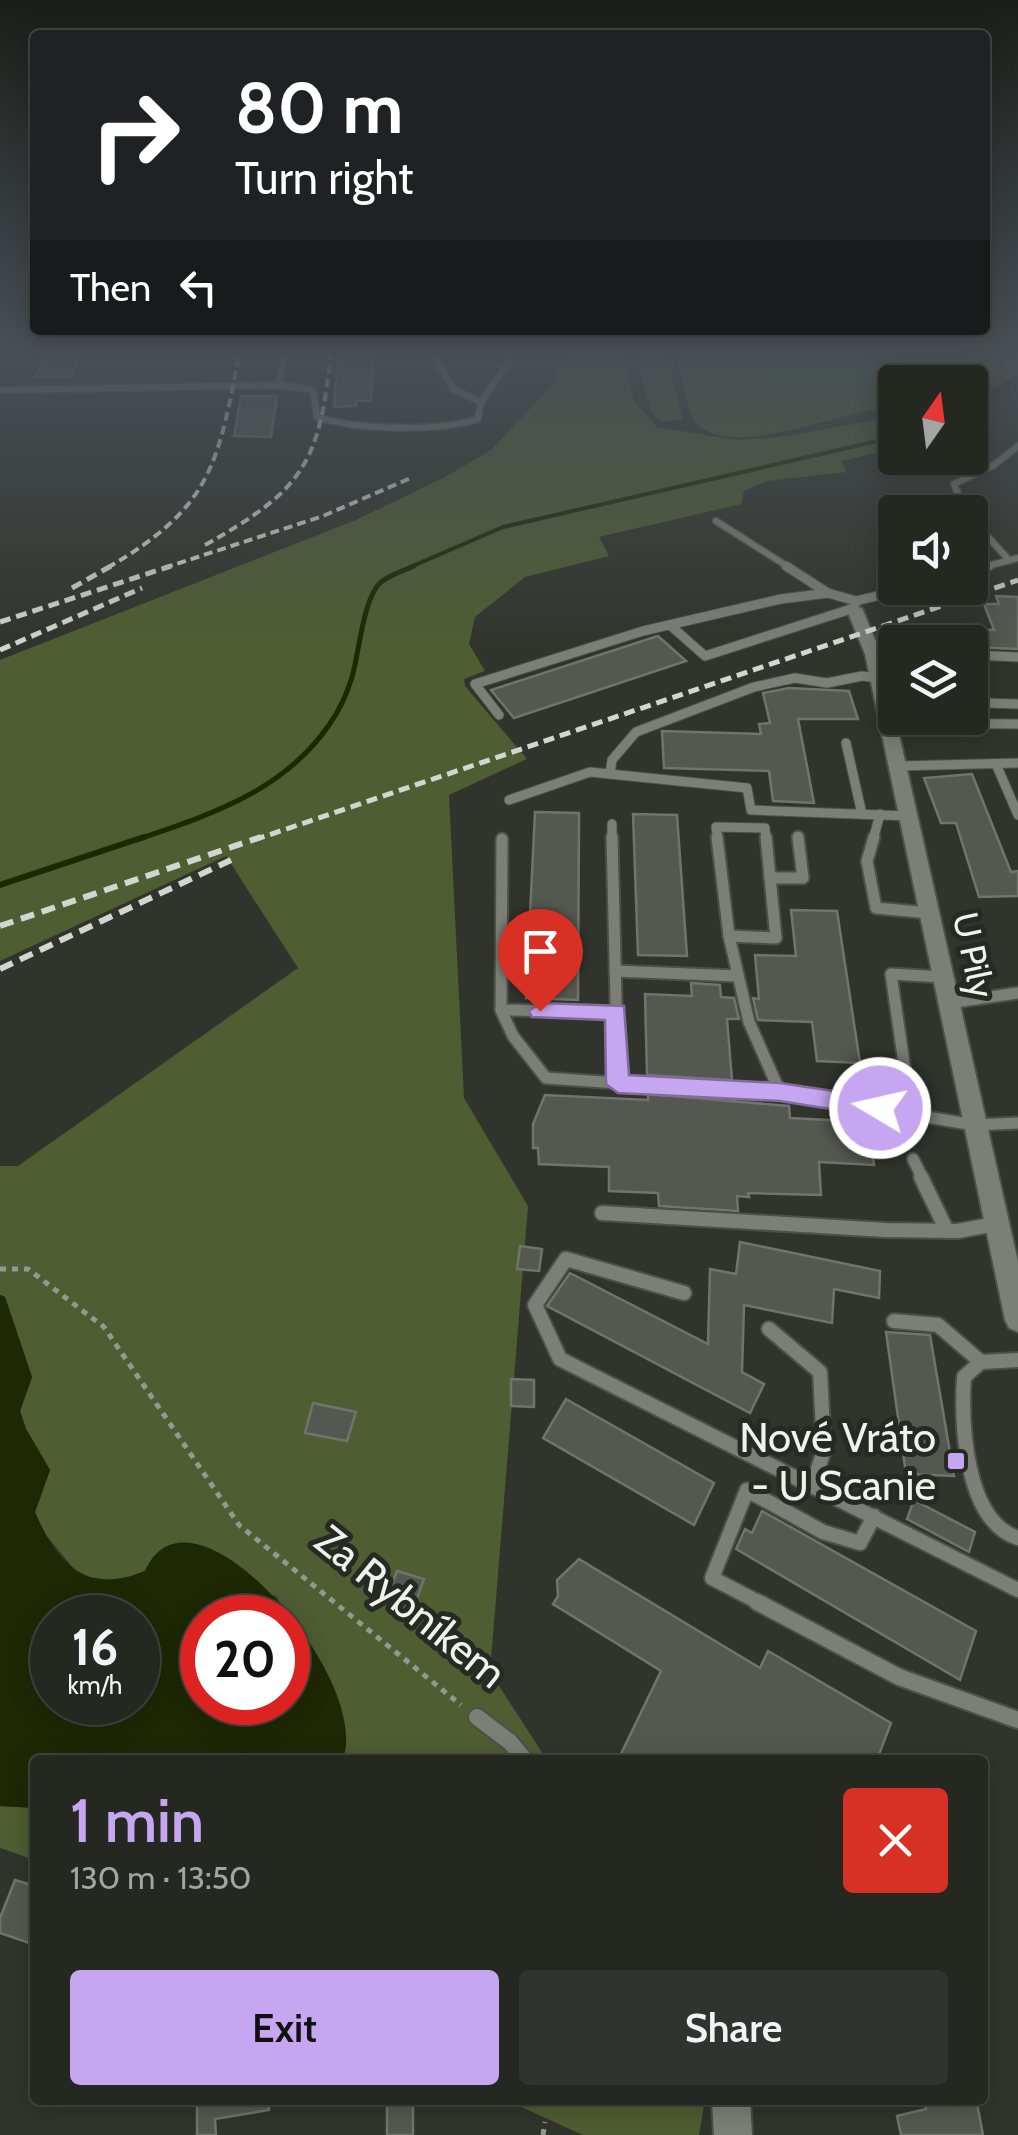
<!DOCTYPE html>
<meta charset="utf-8">
<style>
:root{--surface:#252721;--page:#31332e;--text:#f1f3f6;--muted:#a3a5a5;--line:#42443f;--accent:#c6a6f0}
body{margin:0;font-family:Cabin,sans-serif;background:var(--page);color:var(--text);height:100vh;display:flex;flex-direction:column;font-size:38px;white-space:nowrap}
*{box-sizing:border-box;margin:0}
p{font-size:32px;color:var(--muted)}
.icon{flex:none;width:55px;height:55px;fill:none;stroke:currentColor;stroke-width:2;stroke-linecap:round;stroke-linejoin:round}
.map{position:relative;flex:1;overflow:hidden}
.side{position:absolute;left:30px;top:1755px;width:958px;height:350px;display:flex;flex-direction:column;background:var(--surface);border-radius:10px;box-shadow:0 5px 25px #0003,0 0 0 2px var(--line)}
.side>*{flex:none}
.hud{position:absolute;left:30px;top:30px;width:960px;height:305px;border-radius:10px;box-shadow:0 5px 25px #0003,0 0 0 2px var(--line);background:#202124;color:#fff;overflow:hidden}
.needle{width:65px;rotate:14deg}
.controls{position:absolute;left:878px;top:365px;display:grid;gap:20px}
.controls a{display:grid;place-items:center;width:110px;height:110px;border-radius:10px;background:var(--surface);box-shadow:0 5px 25px #0003,0 0 0 2px var(--line);font-size:50px}
.speed{position:absolute;left:30px;top:1595px;display:flex;gap:20px;font-size:50px;font-weight:700;text-align:center}
.speed>*{display:grid;place-content:center;width:130px;height:130px;border-radius:50%;background:var(--surface);box-shadow:0 5px 25px #0003,0 0 0 2px var(--line);line-height:1}
.speed small{font-size:25px;font-weight:400}
.speed .limit{border:15px solid #d22;background:#fff;color:#111}
.pin{position:absolute;display:grid;place-items:center;width:85px;height:85px;color:#fff;margin:-102px -42px;border-radius:50% 50% 50% 0;rotate:-45deg;box-shadow:0 0 10px #0007}
.pin .icon{rotate:45deg}
.me{position:absolute;width:110px;margin:-55px;rotate:279deg;stroke-linejoin:round;filter:drop-shadow(0 0 8px #0008)}
.turn{display:flex;align-items:center;gap:35px;height:210px;padding:0 40px;font-size:45px}
.turn .icon{width:130px;height:130px;stroke-width:2.5}
.turn b{display:block;font-size:70px;line-height:85px}
.then{display:flex;align-items:center;height:95px;padding:0 40px;background:#0003;gap:20px;font-size:38px}
.round{display:grid;place-items:center;flex:none;width:105px;height:105px;border-radius:10px;background:var(--page)}
.headline{display:flex;align-items:center;justify-content:space-between;height:170px;padding:0 40px}
h1{font-size:60px;font-weight:600;line-height:75px;color:var(--accent)}
.action{display:flex;gap:20px;margin-top:auto;padding:20px 40px}
.action a{flex:1;height:115px;border-radius:10px;background:var(--accent);color:#111;font-size:40px;font-weight:600;line-height:115px;text-align:center}
.action a+a{background:var(--page);color:var(--text)}
.map>svg:first-child{display:block}
.green{fill:#4e5d32}
.water{fill:#1e2805;fill-rule:evenodd}
.lines{fill:none;stroke-linecap:round;stroke-linejoin:round}
.stream-far2{stroke:#1e2805;stroke-width:4}
.stream-far1{stroke:#1e2805;stroke-width:5}
.stream{stroke:#1e2805;stroke-width:6}
.building{fill:#555850;stroke:#71746b;stroke-width:2.5}
.service-far4-casing{stroke:#4d4f49;stroke-width:9}
.service-far3-casing{stroke:#4d4f49;stroke-width:11}
.service-far2-casing{stroke:#4d4f49;stroke-width:15}
.service-far1-casing{stroke:#4d4f49;stroke-width:18}
.service-casing{stroke:#4d4f49;stroke-width:20}
.minor-casing{stroke:#4d4f49;stroke-width:4}
.path{stroke:#959891;stroke-width:5;stroke-dasharray:6 6;stroke-linecap:butt}
.service-far4{stroke:#7c7f76;stroke-width:6}
.service-far3{stroke:#7c7f76;stroke-width:9}
.service-far2{stroke:#7c7f76;stroke-width:11}
.service-far1{stroke:#7c7f76;stroke-width:14}
.service{stroke:#7c7f76;stroke-width:16}
.minor{fill:#7c7f76;fill-rule:evenodd}
.rail-far2{stroke:#d3d6d0;stroke-width:4;stroke-dasharray:9 5;stroke-linecap:butt}
.rail-far1{stroke:#d3d6d0;stroke-width:5;stroke-dasharray:11 6;stroke-linecap:butt}
.rail{stroke:#d3d6d0;stroke-width:6;stroke-dasharray:14 8;stroke-linecap:butt}
.route{fill:#c6a6f0;stroke:#816c9c;stroke-width:2.5}
.poi-dot{fill:#c6a6f0;stroke:#272a23;stroke-width:4}
.labels{text-anchor:middle;dominant-baseline:central;stroke-width:10;stroke-linejoin:round;paint-order:stroke}
.street-label{font-size:35px;fill:#f0f2ed;stroke:#272a23}
.near-poi-label{font-size:42px;fill:#f0f2ed;stroke:#272a23;text-anchor:end}
.near-street-label{font-size:42px;fill:#f0f2ed;stroke:#272a23}
</style>
<div class="map">
<svg width="1018" height="2135" viewBox="0 0 1018 2135">
<rect width="100%" height="100%" fill="#31342c"/>
<g class="green">
<path d="M565,350H622L634,401L657,427L737,440L780,437L895,417V448L842,461L846,472L767,481L744,491L741,504L599,537L609,556L525,577L475,617L469,644L485,671L464,679L465,686L527,759L449,795L464,1098L528,1206L490,1672L547,1760H342C363,1714 300,1637 276,1596L145,1571L120,1581H94L75,1570L44,1533L35,1512L50,1470L26,1429L20,1411L32,1377L5,1297L0,1295V1166H18L298,968L226,856L0,961V660L356,520L445,477L491,450L551,387Z"/>
<path d="M632,350H665L683,420L660,421L653,414Z"/>
<path d="M674,350H1018V375L970,400V382H895V407C848,407 722,467 693,418C686,406 679,366 674,350Z"/>
<path d="M0,1806L35,1808V1860L0,1848Z"/>
<path d="M506,2100H705L699,2135H583Z"/>
</g>
<path class="water" d="M0,1295L5,1297L32,1377L20,1411L26,1429L50,1470L35,1512C58,1565 86,1595 145,1571C192,1465 376,1684 342,1760H35V1808L0,1806ZM52,1618H138V1702H52ZM202,1618H288V1702H202Z"/>
<g class="lines">
<g class="stream-far2">
<path d="M970,407L1018,377"/>
<path d="M408,568L503,527L895,437"/>
</g>
<path class="stream-far1" d="M136,840C209,815 283,792 329,725C339,711 347,694 352,677C359,654 363,599 380,583C389,575 403,571 414,566"/>
<path class="stream" d="M0,885L144,837"/>
</g>
<g class="building">
<path d="M47,350H82L71,377H35Z"/>
<path d="M339,350H374L371,401H357L356,406L334,407Z"/>
<path d="M241,396H277L271,437L234,436Z"/>
<path d="M996,596L1018,597V649L970,647V629L994,630L984,604H999Z"/>
<path d="M658,636L686,661L514,718L491,690Z"/>
<path d="M789,688L849,691L858,719H798L814,803L773,801L769,771L664,768L662,731L761,734L759,724L770,723L763,693Z"/>
<path d="M972,774L1011,872L1018,871V896L979,897L956,823H941L924,778Z"/>
<path d="M535,812L579,813L578,1000L526,998Z"/>
<path d="M633,814L677,815L687,956L638,955Z"/>
<path d="M791,910L837,911L860,1063L817,1061L812,1022L758,1020L753,998L759,999L755,955L796,956Z"/>
<path d="M691,983L720,985L721,997L734,998L739,1019H727L732,1080L647,1075L645,994L692,996Z"/>
<path d="M648,1094L789,1106L790,1118L868,1122L874,1165L819,1162L821,1195L748,1193L749,1197L737,1196L738,1211L659,1206L658,1193L609,1191V1167L539,1164L538,1148H533V1124L545,1095L648,1100Z"/>
<path d="M740,1242L880,1271L879,1298L834,1289L832,1323L744,1305L742,1372L764,1384L750,1413L547,1306L570,1273L708,1344L710,1269L736,1274Z"/>
<path d="M520,1246L542,1249L539,1271L517,1269Z"/>
<path d="M886,1332L930,1335L954,1476L906,1474Z"/>
<path d="M511,1379L534,1380V1407L511,1406Z"/>
<path d="M566,1399L714,1483L694,1525L543,1438Z"/>
<path d="M313,1403L356,1412L347,1441L305,1433Z"/>
<path d="M914,1500L975,1532L969,1552L907,1519Z"/>
<path d="M762,1511L976,1631L960,1680L736,1549L745,1529L752,1533Z"/>
<path d="M579,1559L760,1668L768,1651L891,1723L877,1760H618L661,1671L553,1604L558,1596L557,1580Z"/>
<path d="M397,1571L424,1579L414,1607L387,1598Z"/>
<path d="M15,1880L35,1886V1945L0,1933V1918Z"/>
<path d="M197,2100H268L269,2110L215,2119L216,2135H197Z"/>
<rect x="387" y="2100" width="26" height="35"/>
<path d="M925,2103H977L983,2135H901L897,2116L926,2109Z"/>
</g>
<g class="lines">
<defs>
<g id="service-far4">
<path d="M279,385L313,390L317,417C359,430 436,432 478,419L481,402L453,389L431,350"/>
<path d="M0,390L279,385L285,350"/>
<path d="M481,402L509,362L511,350"/>
<path d="M966,512L954,484L994,465L1018,446"/>
<path d="M970,517L1009,560"/>
<path d="M716,521L790,568"/>
<path d="M980,568L1018,558"/>
</g>
<g id="service-far3">
<path d="M786,566L828,593"/>
<path d="M970,571L989,566"/>
<path d="M671,626L705,656L854,608L856,601L909,588"/>
<path d="M908,636L909,642"/>
<path d="M873,654L895,653"/>
<path d="M970,655L1018,657"/>
<path d="M970,709L985,703L1018,704"/>
<path d="M499,715L475,684L643,631L781,599L828,593L856,601"/>
<path d="M888,723L1018,724"/>
<path d="M846,743L862,814"/>
<path d="M996,764L1018,815"/>
<path d="M897,766L1018,763"/>
<path d="M610,774L612,760L636,732L754,687L795,678L827,683L862,676L878,678"/>
<path d="M509,800L590,772L747,788L751,810L908,816"/>
<path d="M612,824V840"/>
<path d="M718,840L716,827L765,828L766,840"/>
<path d="M873,840L880,814"/>
</g>
<g id="service-far2">
<path d="M612,837L618,1083L780,1092"/>
<path d="M717,837L729,936"/>
<path d="M874,837L867,861L876,908L929,913"/>
<path d="M502,839L501,1010L616,1012"/>
<path d="M770,878H803L798,837"/>
<path d="M729,936L776,938L766,837"/>
<path d="M729,936L749,1022L780,1092L974,1125L1018,1123"/>
<path d="M615,971L738,976"/>
<path d="M948,1003L1018,993"/>
<path d="M501,1010L513,1036L546,1078L618,1083"/>
<path d="M922,1115L920,1101L906,1077L891,974L943,977"/>
<path d="M913,1159L923,1179"/>
</g>
<g id="service-far1">
<path d="M921,1177L947,1231"/>
<path d="M602,1213L885,1230L958,1231L995,1224"/>
<path d="M684,1293L566,1259L535,1305L560,1359L1018,1590"/>
<path d="M894,1321L938,1325L981,1362"/>
<path d="M769,1329L820,1372L824,1450L813,1485"/>
<path d="M1018,1360L981,1362L964,1377C961,1424 965,1521 1018,1538"/>
<path d="M762,1604L712,1578L747,1490L823,1532L860,1543L874,1516"/>
</g>
<g id="service">
<path d="M757,1602L899,1677L1018,1720"/>
<path d="M477,1717L510,1742L525,1760"/>
</g>
<g id="minor">
<path d="M848,605L862,608L881,654L1018,1262V1332L1009,1328L1005,1320L865,654L846,608Z"/>
<path d="M712,2100H750L752,2135H714Z"/>
</g>
</defs>
<use href="#service-far4" class="service-far4-casing"/>
<use href="#service-far3" class="service-far3-casing"/>
<use href="#service-far2" class="service-far2-casing"/>
<use href="#service-far1" class="service-far1-casing"/>
<use href="#service" class="service-casing"/>
<use href="#minor" class="minor-casing"/>
<g class="path">
<path d="M0,1269H28L104,1327L239,1525L461,1705"/>
<path d="M543,2135L545,2122"/>
</g>
<use href="#service-far4" class="service-far4"/>
<use href="#service-far3" class="service-far3"/>
<use href="#service-far2" class="service-far2"/>
<use href="#service-far1" class="service-far1"/>
<use href="#service" class="service"/>
<use href="#minor" class="minor"/>
<g class="rail-far2">
<path d="M205,545C305,489 320,462 331,350"/>
<path d="M107,568C213,507 218,463 240,350"/>
<path d="M164,568L323,516L413,477"/>
</g>
<g class="rail-far1">
<path d="M72,588L111,566"/>
<path d="M0,622L171,566"/>
<path d="M0,650L142,588"/>
<path d="M254,840L1018,580"/>
</g>
<g class="rail">
<path d="M0,926L261,837"/>
<path d="M0,969L231,860"/>
</g>
</g>
<linearGradient id="sky" x2="0" y2="1"><stop stop-color="#1b1d18"/><stop offset="0.54" stop-color="#485056"/><stop offset="1" stop-color="#485056" stop-opacity="0"/></linearGradient>
<rect width="1018" height="649" fill="url(#sky)"/>
<path class="route" d="M540,1003L624,1006L629,1075L780,1083L880,1098L888,1101L892,1108L888,1114L880,1117L780,1101L618,1093L606,1084L605,1020L532,1017L529,1011Z"/>
<rect class="poi-dot" x="946" y="1451" width="20" height="20" rx="5"/>
<g class="labels">
<g class="street-label">
<text transform="translate(974 955) rotate(78)">U Pily</text>
</g>
<g class="near-poi-label">
<text x="936" y="1437">Nové Vráto<tspan x="936" dy="48">- U Scanie</tspan></text>
</g>
<g class="near-street-label">
<text transform="translate(411 1606) rotate(39)">Za Rybníkem</text>
</g>
</g>
</svg>
<div class="controls">
<a><svg class="needle" viewBox="-14 -14 28 28"><path d="M0-13l5 13h-10z" fill="#e53935"/><path d="M0 13l5-13h-10z" fill="#a3a5a5"/></svg></a>
<a><svg class="icon" aria-label="sound" viewBox="0 0 24 24"><path d="M4 9h4l5-4v14l-5-4H4zM17 9q2 3 0 6"/></svg></a>
<a><svg class="icon" aria-label="layers" viewBox="0 0 24 24"><path d="M12 4l9 5-9 5-9-5zM3 14l9 5 9-5"/></svg></a>
</div>
<div class="speed"><div>16<small>km/h</small></div><div class="limit">20</div></div>
<div class="pin" style="left:540px;top:1011px;background:#d93025"><svg class="icon" aria-label="arrive" viewBox="0 0 24 24"><path d="M6 21V4h12l-3 4 3 4H6"/></svg></div>
<svg class="me" style="left:880px;top:1108px" viewBox="-20 -20 40 40"><circle r="17" fill="#c6a6f0" stroke="#fff" stroke-width="3"/><path d="M0-11L8 9 0 5-8 9z" fill="#fff"/></svg>
<div class="hud">
<div class="turn"><svg class="icon" aria-label="right" viewBox="0 0 24 24"><path d="M7 20v-9h11M14 6l5 5-5 5"/></svg><div><b>80 m</b>Turn right</div></div>
<div class="then">Then<svg class="icon" aria-label="left" viewBox="0 0 24 24"><path d="M17 20v-9H6M10 6l-5 5 5 5"/></svg></div>
</div>
<section class="side">
<div class="headline"><div><h1>1 min</h1><p>130 m · 13:50</p></div><a class="round" style="background:#d93025;color:#fff"><svg class="icon" aria-label="close" viewBox="0 0 24 24"><path d="M6 6l12 12M18 6L6 18"/></svg></a></div>
<div class="action"><a>Exit</a><a>Share</a></div>
</section>
</div>
